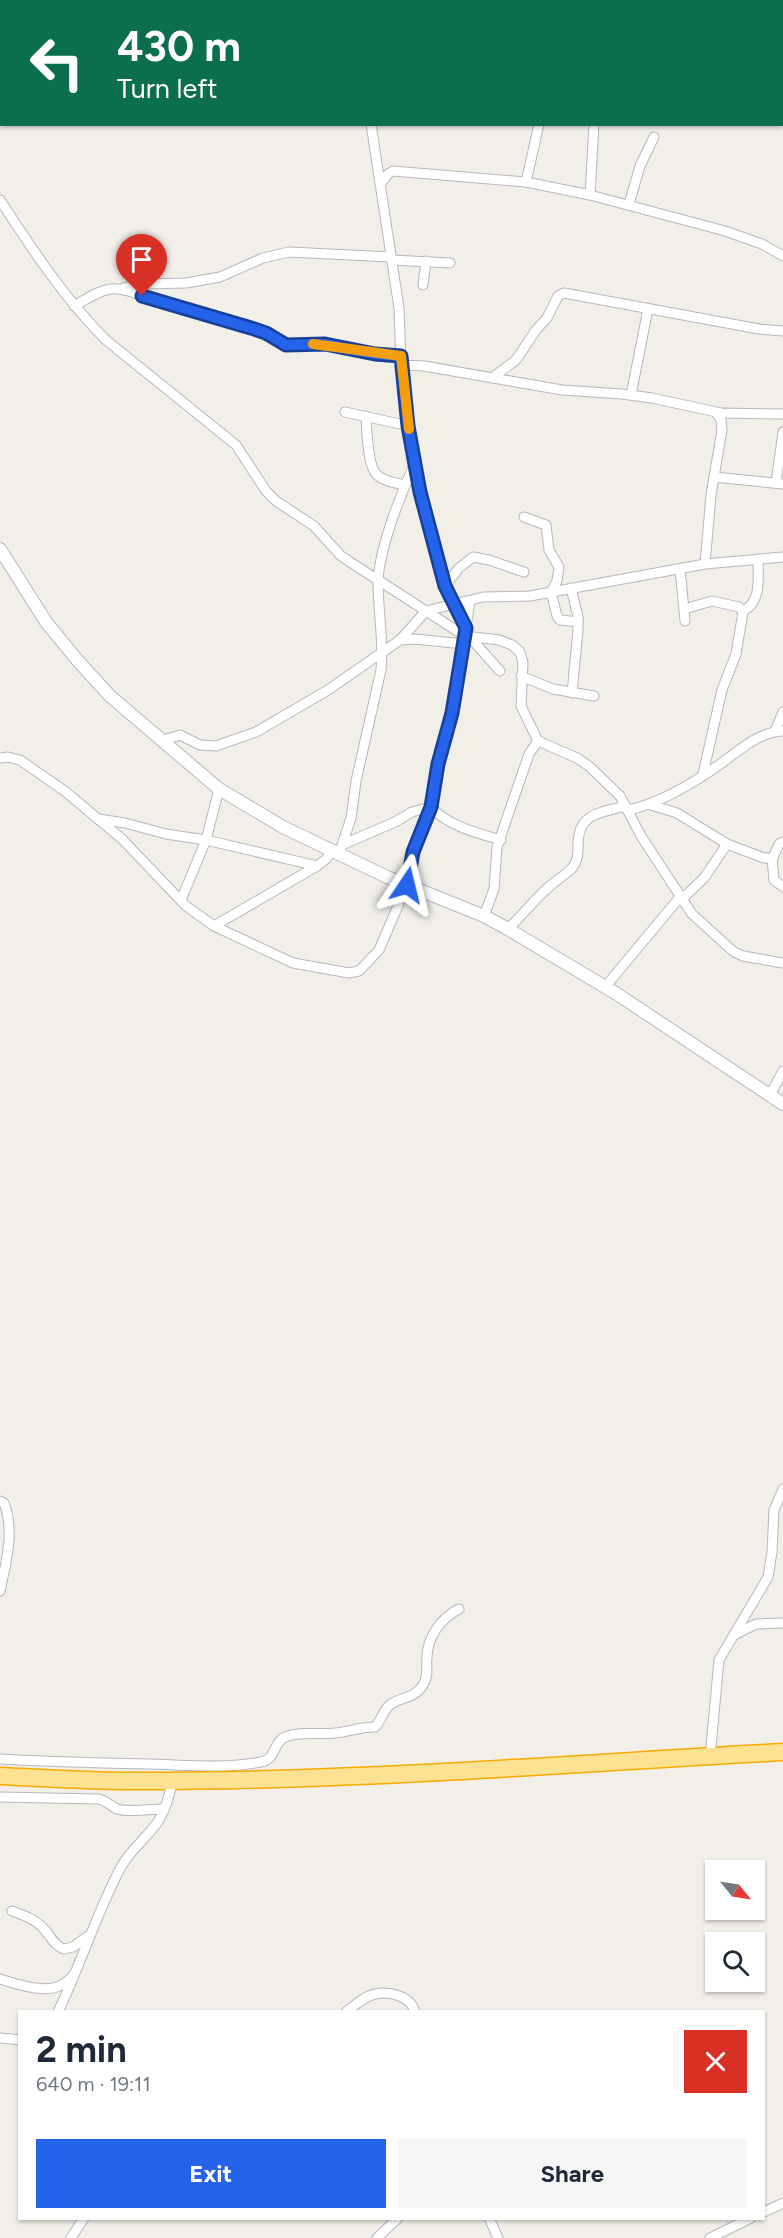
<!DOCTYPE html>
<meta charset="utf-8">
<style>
:root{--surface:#fff;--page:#f6f6f7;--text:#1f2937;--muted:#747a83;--accent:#2563eb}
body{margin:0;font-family:Figtree,sans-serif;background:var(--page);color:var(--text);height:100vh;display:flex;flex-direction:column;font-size:22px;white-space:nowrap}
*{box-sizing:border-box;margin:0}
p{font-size:20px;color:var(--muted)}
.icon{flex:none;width:33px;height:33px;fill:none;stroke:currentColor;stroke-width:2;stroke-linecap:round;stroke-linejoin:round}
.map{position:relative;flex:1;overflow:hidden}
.side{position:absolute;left:18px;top:2010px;width:747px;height:210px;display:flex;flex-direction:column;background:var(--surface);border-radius:0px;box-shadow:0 2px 4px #0004}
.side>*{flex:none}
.guide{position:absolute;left:0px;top:0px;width:783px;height:126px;box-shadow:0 2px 4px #0004;background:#0b6e4f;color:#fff;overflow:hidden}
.needle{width:39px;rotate:120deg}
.controls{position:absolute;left:705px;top:1860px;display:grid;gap:12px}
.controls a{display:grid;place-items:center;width:60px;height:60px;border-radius:0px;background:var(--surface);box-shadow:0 2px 4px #0004;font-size:30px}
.pin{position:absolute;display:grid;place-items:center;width:51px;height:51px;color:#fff;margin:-62px -26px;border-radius:50% 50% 50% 0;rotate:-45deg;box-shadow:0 0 6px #0007}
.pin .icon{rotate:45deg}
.me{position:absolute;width:66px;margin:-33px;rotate:10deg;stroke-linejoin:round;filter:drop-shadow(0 0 4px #0008)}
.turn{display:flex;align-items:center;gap:21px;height:126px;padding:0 18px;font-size:27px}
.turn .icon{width:78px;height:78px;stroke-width:2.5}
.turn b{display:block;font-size:42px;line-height:51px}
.round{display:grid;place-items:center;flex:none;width:63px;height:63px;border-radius:0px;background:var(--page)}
.headline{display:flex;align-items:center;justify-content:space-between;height:102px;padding:0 18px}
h1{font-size:36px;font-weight:700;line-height:45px}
.action{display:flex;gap:12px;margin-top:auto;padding:12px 18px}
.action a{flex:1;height:69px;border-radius:0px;background:var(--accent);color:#fff;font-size:24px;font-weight:700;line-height:69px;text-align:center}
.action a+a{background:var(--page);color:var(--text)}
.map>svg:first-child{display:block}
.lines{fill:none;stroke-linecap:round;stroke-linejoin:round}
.street-casing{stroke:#b5b8bc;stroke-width:11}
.secondary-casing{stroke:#b6babf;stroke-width:14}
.highway-casing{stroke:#f9ab00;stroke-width:19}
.street{stroke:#fff;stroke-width:9}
.secondary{stroke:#fff;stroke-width:12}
.highway{stroke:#fde293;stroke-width:16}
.route-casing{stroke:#184099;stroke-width:15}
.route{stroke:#2563eb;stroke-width:10}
.slow{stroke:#f59e0b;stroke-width:10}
</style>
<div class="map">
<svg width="783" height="2238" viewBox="0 0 783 2238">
<rect width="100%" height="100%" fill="#f1efe8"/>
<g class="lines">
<defs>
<g id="street">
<path d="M348,0V2"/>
<path d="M509,2V0"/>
<path d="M545,2L546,0"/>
<path d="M614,2V0"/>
<path d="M782,17H783"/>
<path d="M371,124L399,308L401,365L409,426L420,492L445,586L466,629"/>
<path d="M526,182L539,124"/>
<path d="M381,183L388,174L393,171L526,182L590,195L725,231L762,244L783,256"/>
<path d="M590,195L594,124"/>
<path d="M0,200C32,249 64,298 106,340L236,445L266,491L276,501L314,526L340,555L350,562L465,636L499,640L512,645L520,652L523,663L521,706L538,741L577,758L590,767L620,796L641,836L692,914L734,952L743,956L783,963"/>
<path d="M629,204L640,166L654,137"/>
<path d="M392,260L450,263"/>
<path d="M423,285L426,261"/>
<path d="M124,288L144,284L186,283L220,277L263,258L289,252L391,257"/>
<path d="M74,306C102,290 110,282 142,296L251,329L286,344H325L363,352L401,356"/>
<path d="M401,365L424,366L562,390L622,394L652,398L721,413L783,414"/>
<path d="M492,378L516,360L536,330L547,318L558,296L564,293L759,329L783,331"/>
<path d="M631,395L648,309"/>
<path d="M345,412L409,426"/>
<path d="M366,416C367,430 367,465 377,475C385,482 396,483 405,485"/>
<path d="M714,477L783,484"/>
<path d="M776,483L783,432"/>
<path d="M524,517L546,525L549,550L559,567L557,581L551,592L557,616L560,620L578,622"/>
<path d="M705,564L711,495L722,430L721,420L716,412"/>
<path d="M680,569L685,621"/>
<path d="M445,586L459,568L473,557L489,560L524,572"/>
<path d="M571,588L578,617V630L572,693"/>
<path d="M684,609L712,601L739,607L743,612L736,654L722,690L703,774"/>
<path d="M743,611C762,602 758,577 758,559"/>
<path d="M469,636L500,671"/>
<path d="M400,640L426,611L483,597L530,596L705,564L783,557"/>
<path d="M521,676L553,689L594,696"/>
<path d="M775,731L783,712"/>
<path d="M164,740L180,735L200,745L216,746L256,732L328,690L400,640L415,639L464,644"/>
<path d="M0,758L8,757L20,760L66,792L98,819L125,823L166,834L206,840L317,866"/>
<path d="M651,805L677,813L727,844L764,858H773L779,844L783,842"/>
<path d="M629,810C663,802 694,783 723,762C741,749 759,732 783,731"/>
<path d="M98,819L122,839L186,906L214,926L293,963L349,973L359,971L379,950L407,885L413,852L431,807L438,764L452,713L470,601"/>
<path d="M344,844L395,822L412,812L431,807C448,826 477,833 501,840"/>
<path d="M339,854L351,818L356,781L381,670C384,641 378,611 378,582C379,549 401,493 415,463"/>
<path d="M772,859L774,880L783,887"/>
<path d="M181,900L206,840L219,789"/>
<path d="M681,900L704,878L727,844"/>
<path d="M484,916L494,889L497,847L529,754L538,741"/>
<path d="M214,926L317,866L326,859L332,851"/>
<path d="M508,929C523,914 536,898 551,885C558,879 567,874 573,867C578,860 578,854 578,845C578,812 601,813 626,806"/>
<path d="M605,987L680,897"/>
<path d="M770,1095L783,1071"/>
<path d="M0,1501L4,1503C15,1530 6,1564 0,1591"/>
<path d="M734,1635L756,1624L783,1623"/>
<path d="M710,1757L719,1660L768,1577L772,1552L774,1510L783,1489"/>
<path d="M0,1759C50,1762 101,1763 151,1764C187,1765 225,1769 261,1762C276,1760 273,1742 285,1737C300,1731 319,1735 335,1733C349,1732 359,1727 375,1727C382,1720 383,1709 391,1704C402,1697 415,1698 423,1685C429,1676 426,1668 427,1658C427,1637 441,1618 459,1609"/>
<path d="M0,1797L99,1799C107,1801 110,1806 117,1809C130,1813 149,1809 163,1809"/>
<path d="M12,1911C23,1915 35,1919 43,1928C51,1936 53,1945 64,1949L73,1947L88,1936"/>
<path d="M0,1979C17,1984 47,1995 63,1984C67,1982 71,1978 74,1975"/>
<path d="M58,2012C81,1964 96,1914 121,1867C131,1849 148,1837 159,1820C166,1808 170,1794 172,1781"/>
<path d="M346,2012C355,2005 365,1996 375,1994C390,1991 411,1996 415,2012"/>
<path d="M0,2038L20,2040"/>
<path d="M764,2212L783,2203"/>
<path d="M489,2218L498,2238"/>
<path d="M71,2238L84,2218"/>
<path d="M377,2238L398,2218"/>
<path d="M710,2238L751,2218"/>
</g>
<path id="secondary" d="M0,549L46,622L78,661L110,696L219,789L283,827L387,877L484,916L508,929L617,994L783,1104"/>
<path id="highway" d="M0,1776C42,1778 85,1781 127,1781C346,1782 564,1764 783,1752"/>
</defs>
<use href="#street" class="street-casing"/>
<use href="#secondary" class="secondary-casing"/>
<use href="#highway" class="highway-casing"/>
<use href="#street" class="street"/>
<use href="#secondary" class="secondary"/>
<use href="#highway" class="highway"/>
</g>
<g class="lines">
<defs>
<path id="route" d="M142,296L251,328L266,333L286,345L325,344L375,354L401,356L408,426L420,492L445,586L466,628L452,713L438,764L431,807L413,852L407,885"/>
</defs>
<use href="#route" class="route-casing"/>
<use href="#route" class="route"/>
<path class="slow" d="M313,344L401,356L409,429"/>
</g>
</svg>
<div class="controls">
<a><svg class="needle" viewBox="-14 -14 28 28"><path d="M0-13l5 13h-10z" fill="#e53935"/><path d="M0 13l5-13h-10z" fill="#747a83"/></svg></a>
<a><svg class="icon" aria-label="search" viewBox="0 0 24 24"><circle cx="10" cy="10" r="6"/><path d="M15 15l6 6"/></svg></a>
</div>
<div class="pin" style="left:142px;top:296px;background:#d93025"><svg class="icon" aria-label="arrive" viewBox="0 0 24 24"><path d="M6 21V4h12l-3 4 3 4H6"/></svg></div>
<svg class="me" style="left:407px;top:885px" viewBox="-20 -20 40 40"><path d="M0-17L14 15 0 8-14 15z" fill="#2563eb" stroke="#fff" stroke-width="4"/></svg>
<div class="guide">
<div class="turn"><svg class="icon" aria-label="left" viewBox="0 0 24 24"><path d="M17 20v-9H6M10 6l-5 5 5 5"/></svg><div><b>430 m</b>Turn left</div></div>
</div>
<section class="side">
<div class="headline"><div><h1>2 min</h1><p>640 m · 19:11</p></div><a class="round" style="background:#d93025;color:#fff"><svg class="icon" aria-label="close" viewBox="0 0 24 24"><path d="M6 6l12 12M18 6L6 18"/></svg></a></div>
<div class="action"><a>Exit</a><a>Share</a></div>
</section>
</div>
